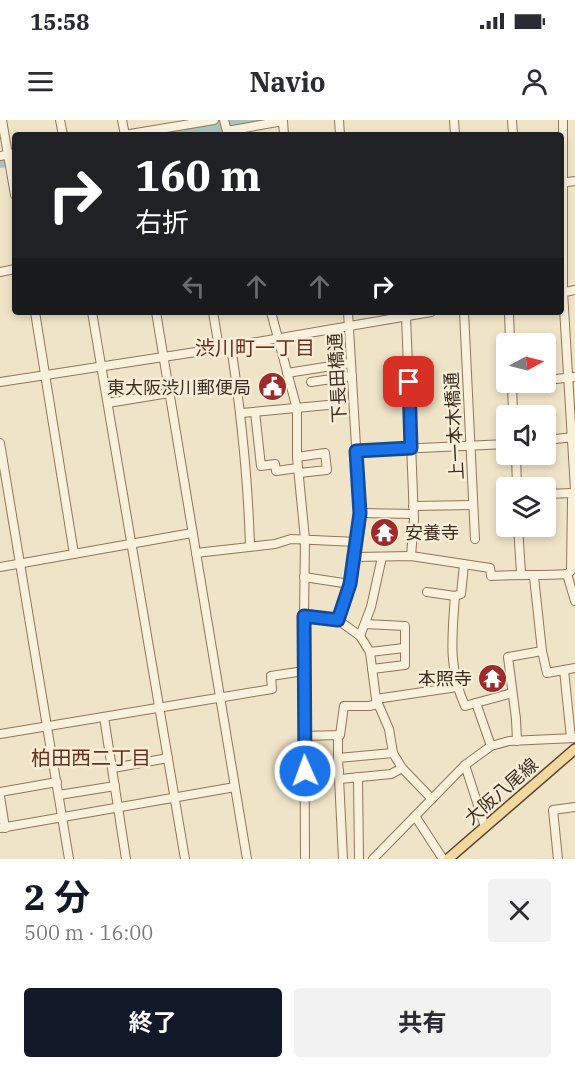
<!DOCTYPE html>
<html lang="ja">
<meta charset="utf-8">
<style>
:root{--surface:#fff;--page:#f2f2f3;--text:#2b2b33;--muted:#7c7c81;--accent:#111827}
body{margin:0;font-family:"IBM Plex Serif","Noto Sans JP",serif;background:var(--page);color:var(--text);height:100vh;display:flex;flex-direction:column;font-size:22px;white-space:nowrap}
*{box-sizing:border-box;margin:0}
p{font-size:20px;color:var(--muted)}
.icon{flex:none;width:33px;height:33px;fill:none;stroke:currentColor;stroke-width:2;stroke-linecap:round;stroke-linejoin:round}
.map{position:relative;height:739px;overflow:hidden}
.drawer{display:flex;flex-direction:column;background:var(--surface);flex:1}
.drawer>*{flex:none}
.banner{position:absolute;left:12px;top:12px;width:552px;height:183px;border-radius:6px;box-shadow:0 3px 9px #0003;background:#202124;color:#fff;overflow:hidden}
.needle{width:39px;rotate:83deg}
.tools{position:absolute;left:496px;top:213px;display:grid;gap:12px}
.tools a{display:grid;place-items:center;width:60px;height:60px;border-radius:6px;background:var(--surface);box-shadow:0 3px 9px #0003;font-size:30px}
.pin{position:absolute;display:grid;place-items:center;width:51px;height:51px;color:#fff;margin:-26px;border-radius:12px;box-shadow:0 3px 9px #0006}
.me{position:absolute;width:66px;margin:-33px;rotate:358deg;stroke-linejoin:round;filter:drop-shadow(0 0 4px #0008)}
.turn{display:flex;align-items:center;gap:21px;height:126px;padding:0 24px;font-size:27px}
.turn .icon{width:78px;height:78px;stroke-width:2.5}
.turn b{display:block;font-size:42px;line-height:51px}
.lanes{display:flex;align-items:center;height:57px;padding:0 24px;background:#0003;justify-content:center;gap:30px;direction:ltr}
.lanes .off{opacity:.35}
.round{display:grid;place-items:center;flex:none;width:63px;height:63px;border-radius:6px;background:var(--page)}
.summary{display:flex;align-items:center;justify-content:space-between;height:102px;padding:0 24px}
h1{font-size:36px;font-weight:700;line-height:45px;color:var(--accent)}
.cta{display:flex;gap:12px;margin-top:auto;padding:12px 24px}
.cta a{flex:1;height:69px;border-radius:6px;background:var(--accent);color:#fff;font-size:24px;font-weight:700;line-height:69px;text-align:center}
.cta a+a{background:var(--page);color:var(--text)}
.status{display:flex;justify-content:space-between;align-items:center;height:42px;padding:0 30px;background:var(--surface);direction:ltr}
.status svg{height:16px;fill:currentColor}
header{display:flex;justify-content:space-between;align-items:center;height:78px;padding:0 24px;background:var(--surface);font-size:27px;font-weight:700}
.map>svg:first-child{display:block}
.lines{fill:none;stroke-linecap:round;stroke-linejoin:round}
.river{stroke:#a9c4bc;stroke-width:12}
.minor-casing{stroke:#8d765c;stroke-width:10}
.major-casing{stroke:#5b4430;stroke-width:12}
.minor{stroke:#faf1dc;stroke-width:8}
.major{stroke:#f3d9a0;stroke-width:9}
.route-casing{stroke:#114b97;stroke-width:15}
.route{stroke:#1a73e8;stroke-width:10}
.labels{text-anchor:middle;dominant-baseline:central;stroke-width:5;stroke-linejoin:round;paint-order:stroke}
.street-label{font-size:18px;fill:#3d2e20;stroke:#f7eed8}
.poi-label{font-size:18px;fill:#3d2e20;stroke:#f7eed8;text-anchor:end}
.neighbourhood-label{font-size:20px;fill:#6b2e1e;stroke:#f7eed8}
</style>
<div class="status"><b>15:58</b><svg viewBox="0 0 49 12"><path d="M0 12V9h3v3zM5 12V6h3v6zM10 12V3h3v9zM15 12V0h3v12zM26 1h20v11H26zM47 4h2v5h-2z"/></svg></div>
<header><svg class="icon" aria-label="menu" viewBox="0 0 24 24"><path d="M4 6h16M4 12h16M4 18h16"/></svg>Navio<svg class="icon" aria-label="person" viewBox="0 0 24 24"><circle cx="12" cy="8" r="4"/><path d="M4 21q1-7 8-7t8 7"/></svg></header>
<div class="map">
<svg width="575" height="739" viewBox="0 0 575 739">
<rect width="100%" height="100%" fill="#f0e4c8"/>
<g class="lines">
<g class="river">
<path d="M167,15L253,0"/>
<path d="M0,42L15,40"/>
</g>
<defs>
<g id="minor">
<path d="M2,0L15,75"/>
<path d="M60,0L63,15"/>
<path d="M122,0L125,15"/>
<path d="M224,0L228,15"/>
<path d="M339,0L340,15"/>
<path d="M454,0L455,15"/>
<path d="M512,0L513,15"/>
<path d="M563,0V172L575,370L572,379L571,451L567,454L575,481"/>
<path d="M227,11L283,1L284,15"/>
<path d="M124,15L214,0"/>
<path d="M0,36L15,33"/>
<path d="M561,63L575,61"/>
<path d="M0,152L15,149"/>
<path d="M561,173L575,170"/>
<path d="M35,192L74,434"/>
<path d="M92,192L185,739"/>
<path d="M156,192L247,739"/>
<path d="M213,192L219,228"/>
<path d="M271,192L297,289V337L305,419L304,496L305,739"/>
<path d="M464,192L475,419"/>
<path d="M509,192L510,224"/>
<path d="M406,196L414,399L411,436"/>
<path d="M231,226C241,293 248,359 250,426"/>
<path d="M287,253L351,243"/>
<path d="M546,260L575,257"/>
<path d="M0,262L222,228L431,192"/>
<path d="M311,262L352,256"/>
<path d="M512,262L513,296"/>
<path d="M108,283L169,273"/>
<path d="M255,292L261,346L275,344L276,351L298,348"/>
<path d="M242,293L328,285"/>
<path d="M546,320L574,317"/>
<path d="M0,323L69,739"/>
<path d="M355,331L507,324"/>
<path d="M516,334L517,368"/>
<path d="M297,337L325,333L327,350L299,353"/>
<path d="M546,374L572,373L575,376"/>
<path d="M413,386L473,385"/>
<path d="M360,393L413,394"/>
<path d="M518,406L521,453"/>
<path d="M196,433L275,424L291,419L357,422"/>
<path d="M355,437L411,436L490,448L491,456C517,454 541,456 567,454"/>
<path d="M464,445L461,474L455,476C452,517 448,548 465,586L512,573"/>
<path d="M0,447L192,413"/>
<path d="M304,457L350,464"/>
<path d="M534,457L542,531L547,553L575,548"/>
<path d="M427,472L455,476"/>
<path d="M304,496L338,500L360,516L370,532L376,579L389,609L393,633L402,648L432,679"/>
<path d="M338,500L350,464L360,393L348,192"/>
<path d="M365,504L405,506V545L372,549"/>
<path d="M360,516L371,487L382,437"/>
<path d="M370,532L404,528"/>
<path d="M564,550L571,618"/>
<path d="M376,579L457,567"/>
<path d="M476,583L491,626"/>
<path d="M104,597L126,739"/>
<path d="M0,614L272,569L271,556L304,551"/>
<path d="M338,615V638"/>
<path d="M304,616L340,615L344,586H369L378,584"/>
<path d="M517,621L516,599L508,537L542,531"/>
<path d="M465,645L485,707"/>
<path d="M113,648L168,638"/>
<path d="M305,651H339"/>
<path d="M358,657L359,739"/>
<path d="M340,659L391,654L402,648"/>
<path d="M0,672L57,662"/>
<path d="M59,675L115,666"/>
<path d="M0,676L5,708"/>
<path d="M415,696L443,739"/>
<path d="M0,708L235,667"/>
<path d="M343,739L338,638L393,633"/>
<path d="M373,739L465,645L491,626L509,621L575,618"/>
<path d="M558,739L553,690L575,687"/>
</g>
<path id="major" d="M448,739L575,629"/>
</defs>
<use href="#minor" class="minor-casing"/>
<use href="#major" class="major-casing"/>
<use href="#minor" class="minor"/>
<use href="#major" class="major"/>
</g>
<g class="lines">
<defs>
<path id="route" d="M305,651L304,496L338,500L350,464L360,393L356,331L411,328L409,262"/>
</defs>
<use href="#route" class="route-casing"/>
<use href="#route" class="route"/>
</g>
<defs>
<symbol id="civic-disc" viewBox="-11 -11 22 22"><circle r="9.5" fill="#9e2a2b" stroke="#f7eed8"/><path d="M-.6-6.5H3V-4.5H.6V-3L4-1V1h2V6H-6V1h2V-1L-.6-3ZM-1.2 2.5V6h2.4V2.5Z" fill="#fff"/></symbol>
<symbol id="temple-disc" viewBox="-11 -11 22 22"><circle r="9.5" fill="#9e2a2b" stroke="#f7eed8"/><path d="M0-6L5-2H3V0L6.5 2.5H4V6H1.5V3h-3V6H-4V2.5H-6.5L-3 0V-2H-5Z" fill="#fff"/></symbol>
</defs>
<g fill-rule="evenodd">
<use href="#civic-disc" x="256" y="250" width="33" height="33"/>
<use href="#temple-disc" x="368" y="396" width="33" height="33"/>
<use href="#temple-disc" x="476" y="542" width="33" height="33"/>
</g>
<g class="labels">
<g class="street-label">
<text transform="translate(337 258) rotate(-93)">下長田橋通</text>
<text transform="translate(454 306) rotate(-93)">上一本木橋通</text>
<text transform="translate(501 671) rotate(-41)">大阪八尾線</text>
</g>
<g class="poi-label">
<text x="251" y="267">東大阪渋川郵便局</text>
<text x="405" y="412" text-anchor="start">安養寺</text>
<text x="472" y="558">本照寺</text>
</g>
<g class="neighbourhood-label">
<text x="255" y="227">渋川町一丁目</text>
<text x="91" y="637">柏田西二丁目</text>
</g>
</g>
</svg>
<div class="tools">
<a><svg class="needle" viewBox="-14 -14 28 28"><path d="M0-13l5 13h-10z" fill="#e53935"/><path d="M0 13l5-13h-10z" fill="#7c7c81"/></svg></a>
<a><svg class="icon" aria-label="sound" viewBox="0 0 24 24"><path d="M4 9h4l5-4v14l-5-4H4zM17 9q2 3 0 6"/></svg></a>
<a><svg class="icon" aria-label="layers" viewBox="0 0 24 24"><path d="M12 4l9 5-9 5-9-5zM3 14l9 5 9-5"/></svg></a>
</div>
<div class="pin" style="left:409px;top:262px;background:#d93025"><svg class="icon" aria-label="arrive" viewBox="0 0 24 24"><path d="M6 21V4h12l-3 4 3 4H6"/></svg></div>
<svg class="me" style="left:305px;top:651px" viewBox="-20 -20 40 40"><circle r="17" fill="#1a73e8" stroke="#fff" stroke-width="3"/><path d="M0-11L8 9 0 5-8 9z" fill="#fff"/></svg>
<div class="banner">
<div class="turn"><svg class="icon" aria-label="right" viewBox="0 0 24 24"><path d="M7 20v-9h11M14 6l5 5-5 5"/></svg><div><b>160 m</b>右折</div></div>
<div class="lanes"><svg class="icon off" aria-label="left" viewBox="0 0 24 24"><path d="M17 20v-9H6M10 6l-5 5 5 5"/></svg><svg class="icon off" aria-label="ahead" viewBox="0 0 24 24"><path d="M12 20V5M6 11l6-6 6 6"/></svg><svg class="icon off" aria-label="ahead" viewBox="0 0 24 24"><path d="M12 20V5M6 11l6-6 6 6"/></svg><svg class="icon" aria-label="right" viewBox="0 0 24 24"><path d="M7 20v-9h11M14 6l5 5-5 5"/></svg></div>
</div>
</div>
<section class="drawer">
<div class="summary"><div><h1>2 分</h1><p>500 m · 16:00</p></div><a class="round"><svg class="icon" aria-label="close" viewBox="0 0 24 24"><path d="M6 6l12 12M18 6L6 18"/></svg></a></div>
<div class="cta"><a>終了</a><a>共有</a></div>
</section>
